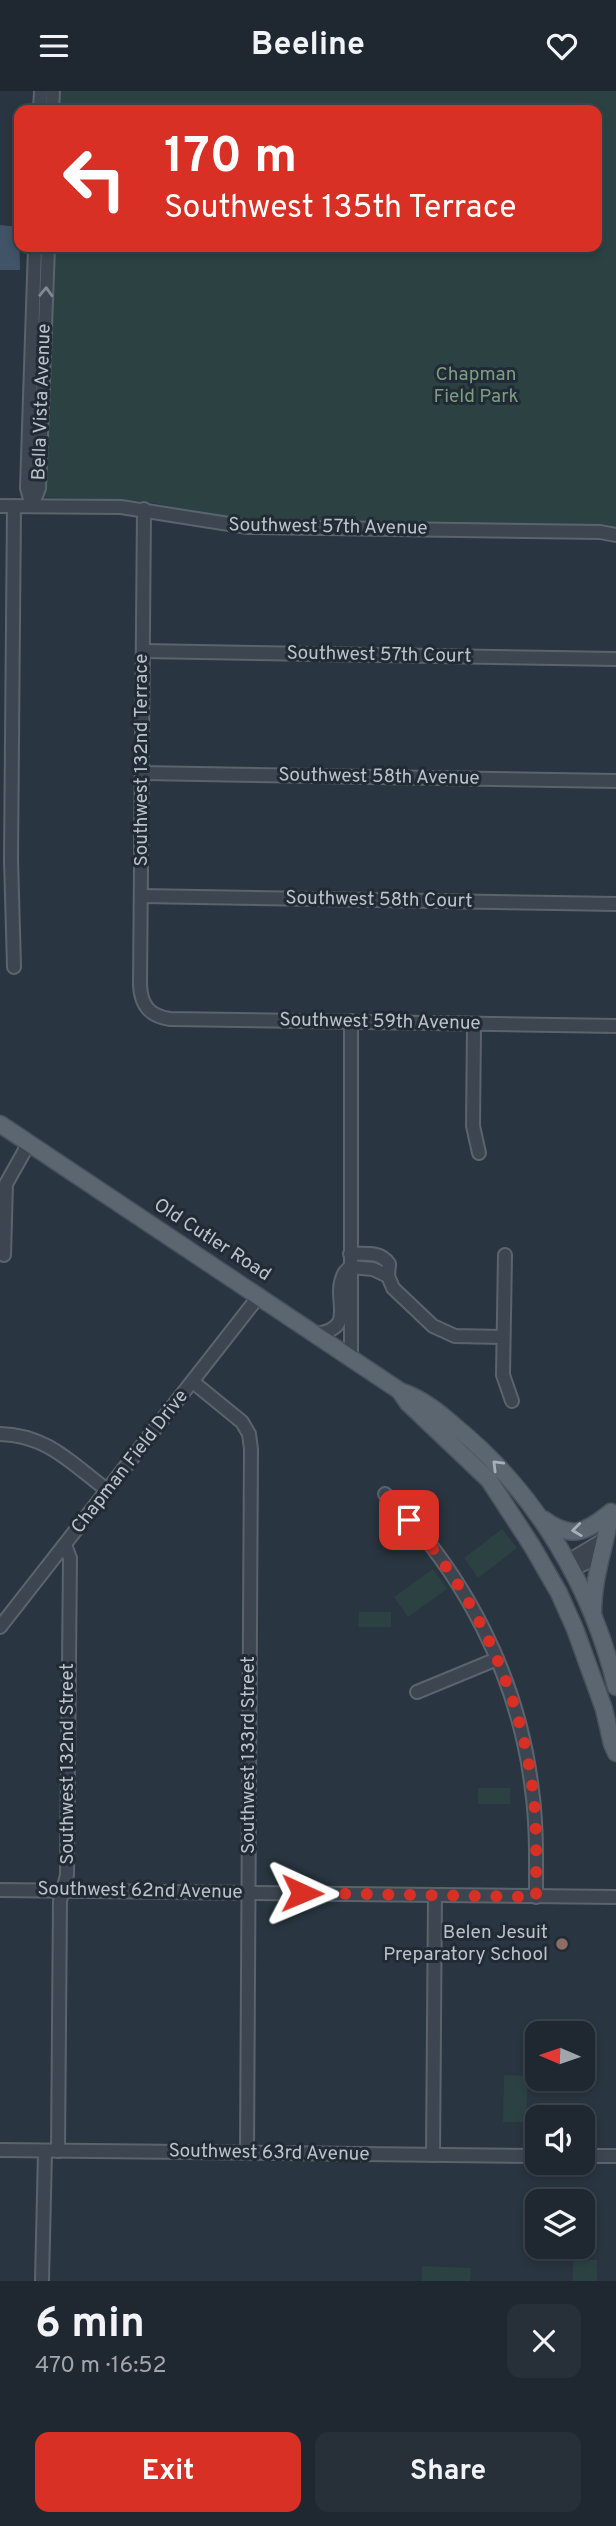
<!DOCTYPE html>
<meta charset="utf-8">
<style>
:root{--surface:#1f2830;--page:#273038;--text:#f1f3f6;--muted:#a1a6ab;--line:#3c444c;--accent:#d93025}
body{margin:0;font-family:Overpass,sans-serif;background:var(--page);color:var(--text);height:100vh;display:flex;flex-direction:column;font-size:26px;white-space:nowrap}
*{box-sizing:border-box;margin:0}
p{font-size:23px;color:var(--muted)}
.icon{flex:none;width:38px;height:38px;fill:none;stroke:currentColor;stroke-width:2;stroke-linecap:round;stroke-linejoin:round}
.map{position:relative;height:2190px;overflow:hidden}
.panel{display:flex;flex-direction:column;background:var(--surface);flex:1}
.panel>*{flex:none}
.hud{position:absolute;left:14px;top:14px;width:588px;height:147px;border-radius:14px;box-shadow:0 4px 10px #0003,0 0 0 2px var(--line);background:#d93025;color:#fff;overflow:hidden}
.needle{width:46px;rotate:272deg}
.fabs{position:absolute;left:525px;top:1930px;display:grid;gap:14px}
.fabs a{display:grid;place-items:center;width:70px;height:70px;border-radius:14px;background:var(--surface);box-shadow:0 4px 10px #0003,0 0 0 2px var(--line);font-size:35px}
.pin{position:absolute;display:grid;place-items:center;width:60px;height:60px;color:#fff;margin:-30px;border-radius:14px;box-shadow:0 4px 10px #0006}
.me{position:absolute;width:77px;margin:-38px;rotate:91deg;stroke-linejoin:round;filter:drop-shadow(0 0 5px #0008)}
.turn{display:flex;align-items:center;gap:24px;height:147px;padding:0 35px;font-size:32px}
.turn .icon{width:91px;height:91px;stroke-width:2.5}
.turn b{display:block;font-size:49px;line-height:60px}
.round{display:grid;place-items:center;flex:none;width:74px;height:74px;border-radius:14px;background:var(--page)}
.overview{display:flex;align-items:center;justify-content:space-between;height:119px;padding:0 35px}
h1{font-size:42px;font-weight:700;line-height:52px}
.primary-button{display:flex;gap:14px;margin-top:auto;padding:14px 35px}
.primary-button a{flex:1;height:80px;border-radius:14px;background:var(--accent);color:#fff;font-size:28px;font-weight:700;line-height:80px;text-align:center}
.primary-button a+a{background:var(--page);color:var(--text)}
header{display:flex;justify-content:space-between;align-items:center;height:91px;padding:0 35px;background:var(--surface);font-size:32px;font-weight:700}
.map>svg:first-child{display:block}
.green{fill:#2c4242}
.water{fill:#415467}
.lines{fill:none;stroke-linecap:round;stroke-linejoin:round}
.minor-casing{stroke:#5b646d;stroke-width:16}
.major-casing{stroke:#4a525c;stroke-width:19}
.minor{stroke:#3d4650;stroke-width:12}
.major{stroke:#5c6670;stroke-width:16}
.oneway{stroke:#828a93}
.oneway2{stroke:#a7b0b8}
.route{stroke:#d93025;stroke-width:12;stroke-dasharray:0 21.6}
.education-dot{fill:#8d6e63;stroke:#222b35;stroke-width:2.5}
.labels{text-anchor:middle;dominant-baseline:central;stroke-width:6;stroke-linejoin:round;paint-order:stroke}
.park-label{font-size:19px;fill:#7b9e80;stroke:#222b35}
.street-label{font-size:19px;fill:#bac2ca;stroke:#222b35}
.poi-label{font-size:19px;fill:#bac2ca;stroke:#222b35;text-anchor:end}
</style>
<header><svg class="icon" aria-label="menu" viewBox="0 0 24 24"><path d="M4 6h16M4 12h16M4 18h16"/></svg>Beeline<svg class="icon" aria-label="heart" viewBox="0 0 24 24"><path d="M12 20l-8-8c-3-5 5-10 8-4 3-6 11-1 8 4z"/></svg></header>
<div class="map">
<svg width="616" height="2190" viewBox="0 0 616 2190">
<rect width="100%" height="100%" fill="#293540"/>
<g class="green">
<path d="M57,0H616V435L226,428L145,410L44,406L52,156H597V19H57Z"/>
<path d="M502,1438L517,1457L478,1487L464,1467Z"/>
<path d="M433,1478L447,1498L408,1526L394,1506Z"/>
<path d="M359,1521H391V1536H358Z"/>
<rect x="478" y="1697" width="32" height="16"/>
<path d="M504,1984L528,1985L526,2031H503Z"/>
<rect x="573" y="2169" width="24" height="21"/>
<path d="M422,2175L471,2177L470,2190H422Z"/>
</g>
<path class="water" d="M0,134L19,136L20,179H0Z"/>
<g class="lines">
<defs>
<g id="minor">
<path d="M40,19L41,0"/>
<path d="M52,19L53,0"/>
<path d="M0,415L121,416L248,436L600,441L616,444"/>
<path d="M14,415L11,768L14,876"/>
<path d="M32,415L39,397L48,156"/>
<path d="M32,415L27,397L35,156"/>
<path d="M144,418L140,894C141,914 149,925 170,928L616,935"/>
<path d="M143,560L616,568"/>
<path d="M142,682L616,690"/>
<path d="M141,805L616,813"/>
<path d="M351,930V1268"/>
<path d="M474,933L473,1035L479,1062"/>
<path d="M350,1163C364,1163 381,1160 389,1173L388,1185L393,1197L433,1235L455,1245L503,1246"/>
<path d="M4,1164L6,1093L29,1052"/>
<path d="M505,1164L503,1284L512,1310"/>
<path d="M350,1176L373,1178L388,1185"/>
<path d="M316,1243C358,1237 332,1209 343,1185C344,1181 347,1179 350,1176"/>
<path d="M193,1291L242,1331L249,1343L251,1358L247,2062"/>
<path d="M0,1343C47,1344 71,1372 107,1399"/>
<path d="M385,1403C465,1481 519,1588 532,1699C537,1735 536,1770 536,1806"/>
<path d="M570,1477C585,1476 596,1466 602,1453"/>
<path d="M570,1477L573,1467L603,1449"/>
<path d="M0,1536L259,1205"/>
<path d="M417,1601L497,1568"/>
<path d="M0,1799L616,1806"/>
<path d="M0,2059L537,2065"/>
<path d="M58,2060L60,1810L67,1784L70,1467L65,1454"/>
<path d="M433,2064L435,1804"/>
<path d="M583,2065H616"/>
<path d="M42,2190L45,2060"/>
</g>
<g id="major">
<path d="M0,1033L400,1300C422,1307 440,1322 457,1337C537,1403 592,1496 616,1596"/>
<path d="M401,1302L408,1312L489,1389L532,1455L559,1502L575,1538L604,1618L612,1653L616,1662"/>
<path d="M543,1428C572,1449 585,1442 611,1421"/>
<path d="M593,1521C593,1487 605,1455 611,1421"/>
</g>
</defs>
<use href="#minor" class="minor-casing"/>
<use href="#major" class="major-casing"/>
<use href="#minor" class="minor"/>
<use href="#major" class="major"/>
</g>
<defs><path id="oneway-chevron" d="M-2-3.5L2.5 0L-2 3.5" fill="none" stroke-width="1.6" stroke-linecap="round" stroke-linejoin="round" transform="scale(1.75)"/></defs>
<use class="oneway" href="#oneway-chevron" transform="translate(46 201) rotate(-88)"/>
<g class="oneway2">
<use href="#oneway-chevron" transform="translate(497 1374) rotate(-135)"/>
<use href="#oneway-chevron" transform="translate(577 1439) rotate(173)"/>
</g>
<g class="lines">
<path class="route" d="M302,1802L536,1806C536,1774 537,1741 534,1709C523,1606 478,1506 409,1429"/>
</g>
<circle class="education-dot" cx="562" cy="1853" r="7"/>
<g class="labels">
<g class="park-label">
<text x="476" y="284">Chapman<tspan x="476" dy="22">Field Park</tspan></text>
</g>
<g class="street-label">
<text transform="translate(42 311) rotate(-88)">Bella Vista Avenue</text>
<text transform="translate(328 436) rotate(1)">Southwest 57th Avenue</text>
<text transform="translate(379 564) rotate(1)">Southwest 57th Court</text>
<text transform="translate(142 669) rotate(-90)">Southwest 132nd Terrace</text>
<text transform="translate(379 686) rotate(1)">Southwest 58th Avenue</text>
<text transform="translate(379 809) rotate(1)">Southwest 58th Court</text>
<text transform="translate(380 931) rotate(1)">Southwest 59th Avenue</text>
<text transform="translate(212 1149) rotate(33)">Old Cutler Road</text>
<text transform="translate(130 1371) rotate(-52)">Chapman Field Drive</text>
<text transform="translate(249 1664) rotate(-90)">Southwest 133rd Street</text>
<text transform="translate(68 1673) rotate(-90)">Southwest 132nd Street</text>
<text transform="translate(140 1800) rotate(1)">Southwest 62nd Avenue</text>
<text transform="translate(269 2062) rotate(1)">Southwest 63rd Avenue</text>
</g>
<g class="poi-label">
<text x="548" y="1842">Belen Jesuit<tspan x="548" dy="22">Preparatory School</tspan></text>
</g>
</g>
</svg>
<div class="fabs">
<a><svg class="needle" viewBox="-14 -14 28 28"><path d="M0-13l5 13h-10z" fill="#e53935"/><path d="M0 13l5-13h-10z" fill="#a1a6ab"/></svg></a>
<a><svg class="icon" aria-label="sound" viewBox="0 0 24 24"><path d="M4 9h4l5-4v14l-5-4H4zM17 9q2 3 0 6"/></svg></a>
<a><svg class="icon" aria-label="layers" viewBox="0 0 24 24"><path d="M12 4l9 5-9 5-9-5zM3 14l9 5 9-5"/></svg></a>
</div>
<div class="pin" style="left:409px;top:1429px;background:#d93025"><svg class="icon" aria-label="arrive" viewBox="0 0 24 24"><path d="M6 21V4h12l-3 4 3 4H6"/></svg></div>
<svg class="me" style="left:302px;top:1802px" viewBox="-20 -20 40 40"><path d="M0-17L14 15 0 8-14 15z" fill="#d93025" stroke="#fff" stroke-width="4"/></svg>
<div class="hud">
<div class="turn"><svg class="icon" aria-label="left" viewBox="0 0 24 24"><path d="M17 20v-9H6M10 6l-5 5 5 5"/></svg><div><b>170 m</b>Southwest 135th Terrace</div></div>
</div>
</div>
<section class="panel">
<div class="overview"><div><h1>6 min</h1><p>470 m · 16:52</p></div><a class="round"><svg class="icon" aria-label="close" viewBox="0 0 24 24"><path d="M6 6l12 12M18 6L6 18"/></svg></a></div>
<div class="primary-button"><a>Exit</a><a>Share</a></div>
</section>
